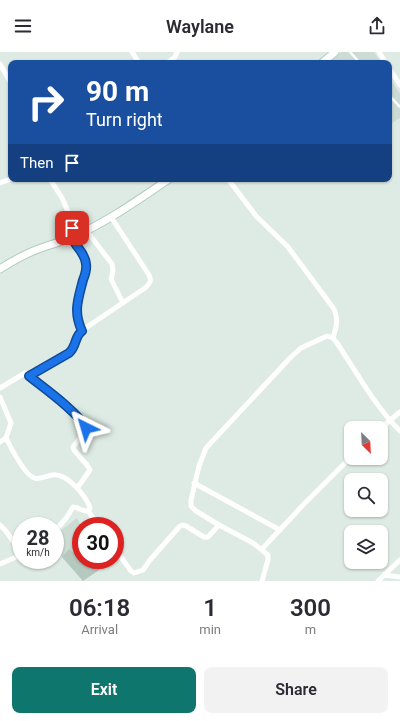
<!DOCTYPE html>
<style>
:root{--surface:#fff;--page:#f2f2f3;--text:#2b2b33;--muted:#7c7c81;--accent:#0f766e}
body{margin:0;font-family:Roboto,sans-serif;background:var(--page);color:var(--text);height:100vh;display:flex;flex-direction:column;font-size:15px;white-space:nowrap}
*{box-sizing:border-box;margin:0}
p{font-size:13px;color:var(--muted)}
.icon{flex:none;width:22px;height:22px;fill:none;stroke:currentColor;stroke-width:2;stroke-linecap:round;stroke-linejoin:round}
.map{position:relative;height:529px;overflow:hidden}
.drawer{display:flex;flex-direction:column;background:var(--surface);flex:1}
.drawer>*{flex:none}
.top-card{position:absolute;left:8px;top:8px;width:384px;height:122px;border-radius:8px;box-shadow:0 1px 3px #0004;background:#1a4fa0;color:#fff;overflow:hidden}
.needle{width:26px;rotate:156deg}
.fabs{position:absolute;left:344px;top:369px;display:grid;gap:8px}
.fabs a{display:grid;place-items:center;width:44px;height:44px;border-radius:8px;background:var(--surface);box-shadow:0 1px 3px #0004;font-size:20px}
.speed{position:absolute;left:12px;top:465px;display:flex;gap:8px;font-size:20px;font-weight:700;text-align:center}
.speed>*{display:grid;place-content:center;width:52px;height:52px;border-radius:50%;background:var(--surface);box-shadow:0 1px 3px #0004;line-height:1}
.speed small{font-size:10px;font-weight:400}
.speed .limit{border:6px solid #d22;background:#fff;color:#111}
.pin{position:absolute;display:grid;place-items:center;width:34px;height:34px;color:#fff;margin:-17px;border-radius:8px;box-shadow:0 2px 6px #0006}
.me{position:absolute;width:44px;margin:-22px;rotate:320deg;stroke-linejoin:round;filter:drop-shadow(0 0 3px #0008)}
.turn{display:flex;align-items:center;gap:14px;height:84px;padding:0 12px;font-size:18px}
.turn .icon{width:52px;height:52px;stroke-width:2.5}
.turn b{display:block;font-size:28px;line-height:34px}
.then{display:flex;align-items:center;height:38px;padding:0 12px;background:#0003;gap:8px;font-size:15px}
.eta{display:flex;justify-content:space-evenly;align-items:center;height:68px;text-align:center}
.eta b{font-size:24px;font-weight:600;line-height:28px}
.cta{display:flex;gap:8px;margin-top:auto;padding:8px 12px}
.cta a{flex:1;height:46px;border-radius:8px;background:var(--accent);color:#fff;font-size:16px;font-weight:600;line-height:46px;text-align:center}
.cta a+a{background:var(--page);color:var(--text)}
header{display:flex;justify-content:space-between;align-items:center;height:52px;padding:0 12px;background:var(--surface);font-size:18px;font-weight:600}
.map>svg:first-child{display:block}
.built{fill:#ccdbd3}
.building{fill:#b6c9bf}
.lines{fill:none;stroke-linecap:round;stroke-linejoin:round}
.secondary-casing{stroke:#b0ccbf;stroke-width:9}
.lane{stroke:#fff;stroke-width:2.5}
.street{stroke:#fff;stroke-width:5}
.secondary{stroke:#fff;stroke-width:7}
.route-casing{stroke:#114b97;stroke-width:10}
.route{stroke:#1a73e8;stroke-width:7}
</style>
<header><svg class="icon" aria-label="menu" viewBox="0 0 24 24"><path d="M4 6h16M4 12h16M4 18h16"/></svg>Waylane<svg class="icon" aria-label="share" viewBox="0 0 24 24"><path d="M12 15V3M7 8l5-5 5 5M5 13v7h14v-7"/></svg></header>
<div class="map">
<svg width="400" height="529" viewBox="0 0 400 529">
<rect width="100%" height="100%" fill="#ddebe4"/>
<g class="built">
<path d="M342,0H374L381,11H329Z"/>
<path d="M389,25L400,42V66L389,73Z"/>
<path d="M77,466L81,474V508H107L109,511L83,529L62,505L55,493V483Z"/>
</g>
<path class="building" d="M69,497L84,510L87,508H107L109,511L83,529L62,505Z"/>
<g class="lines">
<defs>
<g id="secondary">
<path d="M322,11L335,0"/>
<path d="M0,217C14,208 28,200 44,195C53,192 63,189 73,185C107,170 138,148 169,127"/>
</g>
</defs>
<use href="#secondary" class="secondary-casing"/>
<g class="lane">
<path d="M350,0L360,11"/>
<path d="M389,43L400,55"/>
</g>
<g class="street">
<path d="M132,0L139,11"/>
<path d="M379,0L386,11"/>
<path d="M167,11L175,5L177,0"/>
<path d="M0,12L11,31"/>
<path d="M389,16L400,33"/>
<path d="M50,127L62,146L71,166L72,185L83,202L86,213V219L78,248L76,262L82,279"/>
<path d="M228,127L256,164L288,195L334,257C339,268 336,275 333,286"/>
<path d="M0,131L11,127"/>
<path d="M86,178L112,212L113,219L111,227L123,251"/>
<path d="M29,323L69,301C76,295 75,289 78,281L145,236C150,231 152,229 149,223L111,165"/>
<path d="M0,336L25,321C38,328 80,364 86,376L85,379L73,395L74,398L87,413L90,418L78,435"/>
<path d="M0,345L11,371L6,386L0,390"/>
<path d="M381,376L400,360"/>
<path d="M6,386C11,396 24,422 34,426C39,428 47,424 52,423C67,421 83,441 89,453L90,456L88,459C82,460 79,455 73,455L67,465L55,479"/>
<path d="M194,431L280,478"/>
<path d="M88,459L99,474"/>
<path d="M0,473L5,478L21,500"/>
<path d="M115,497L131,519L134,521L143,518L150,508L180,474L183,473L186,474L204,485H208L219,473"/>
<path d="M262,497L304,452L351,405"/>
<path d="M0,512L21,503"/>
<path d="M384,523L400,525"/>
<path d="M262,529L268,508V503L253,491L219,473L196,459L191,454V448L199,414L206,396L289,307L301,296L327,284L333,286L337,291C357,321 375,354 400,379"/>
<path d="M378,529L400,508"/>
</g>
<use href="#secondary" class="secondary"/>
</g>
<g class="lines">
<defs>
<path id="route" d="M72,176C72,179 71,183 72,185C75,195 85,200 86,212C87,218 85,223 83,228C78,248 73,259 82,279C74,285 77,294 69,301L29,324C44,336 78,360 86,376"/>
</defs>
<use href="#route" class="route-casing"/>
<use href="#route" class="route"/>
</g>
</svg>
<div class="fabs">
<a><svg class="needle" viewBox="-14 -14 28 28"><path d="M0-13l5 13h-10z" fill="#e53935"/><path d="M0 13l5-13h-10z" fill="#7c7c81"/></svg></a>
<a><svg class="icon" aria-label="search" viewBox="0 0 24 24"><circle cx="10" cy="10" r="6"/><path d="M15 15l6 6"/></svg></a>
<a><svg class="icon" aria-label="layers" viewBox="0 0 24 24"><path d="M12 4l9 5-9 5-9-5zM3 14l9 5 9-5"/></svg></a>
</div>
<div class="speed"><div>28<small>km/h</small></div><div class="limit">30</div></div>
<div class="pin" style="left:72px;top:176px;background:#d93025"><svg class="icon" aria-label="arrive" viewBox="0 0 24 24"><path d="M6 21V4h12l-3 4 3 4H6"/></svg></div>
<svg class="me" style="left:86px;top:376px" viewBox="-20 -20 40 40"><path d="M0-17L14 15 0 8-14 15z" fill="#1a73e8" stroke="#fff" stroke-width="4"/></svg>
<div class="top-card">
<div class="turn"><svg class="icon" aria-label="right" viewBox="0 0 24 24"><path d="M7 20v-9h11M14 6l5 5-5 5"/></svg><div><b>90 m</b>Turn right</div></div>
<div class="then">Then<svg class="icon" aria-label="arrive" viewBox="0 0 24 24"><path d="M6 21V4h12l-3 4 3 4H6"/></svg></div>
</div>
</div>
<section class="drawer">
<div class="eta">
<div><b>06:18</b><p>Arrival</p></div>
<div><b>1</b><p>min</p></div>
<div><b>300</b><p>m</p></div>
</div>
<div class="cta"><a>Exit</a><a>Share</a></div>
</section>
